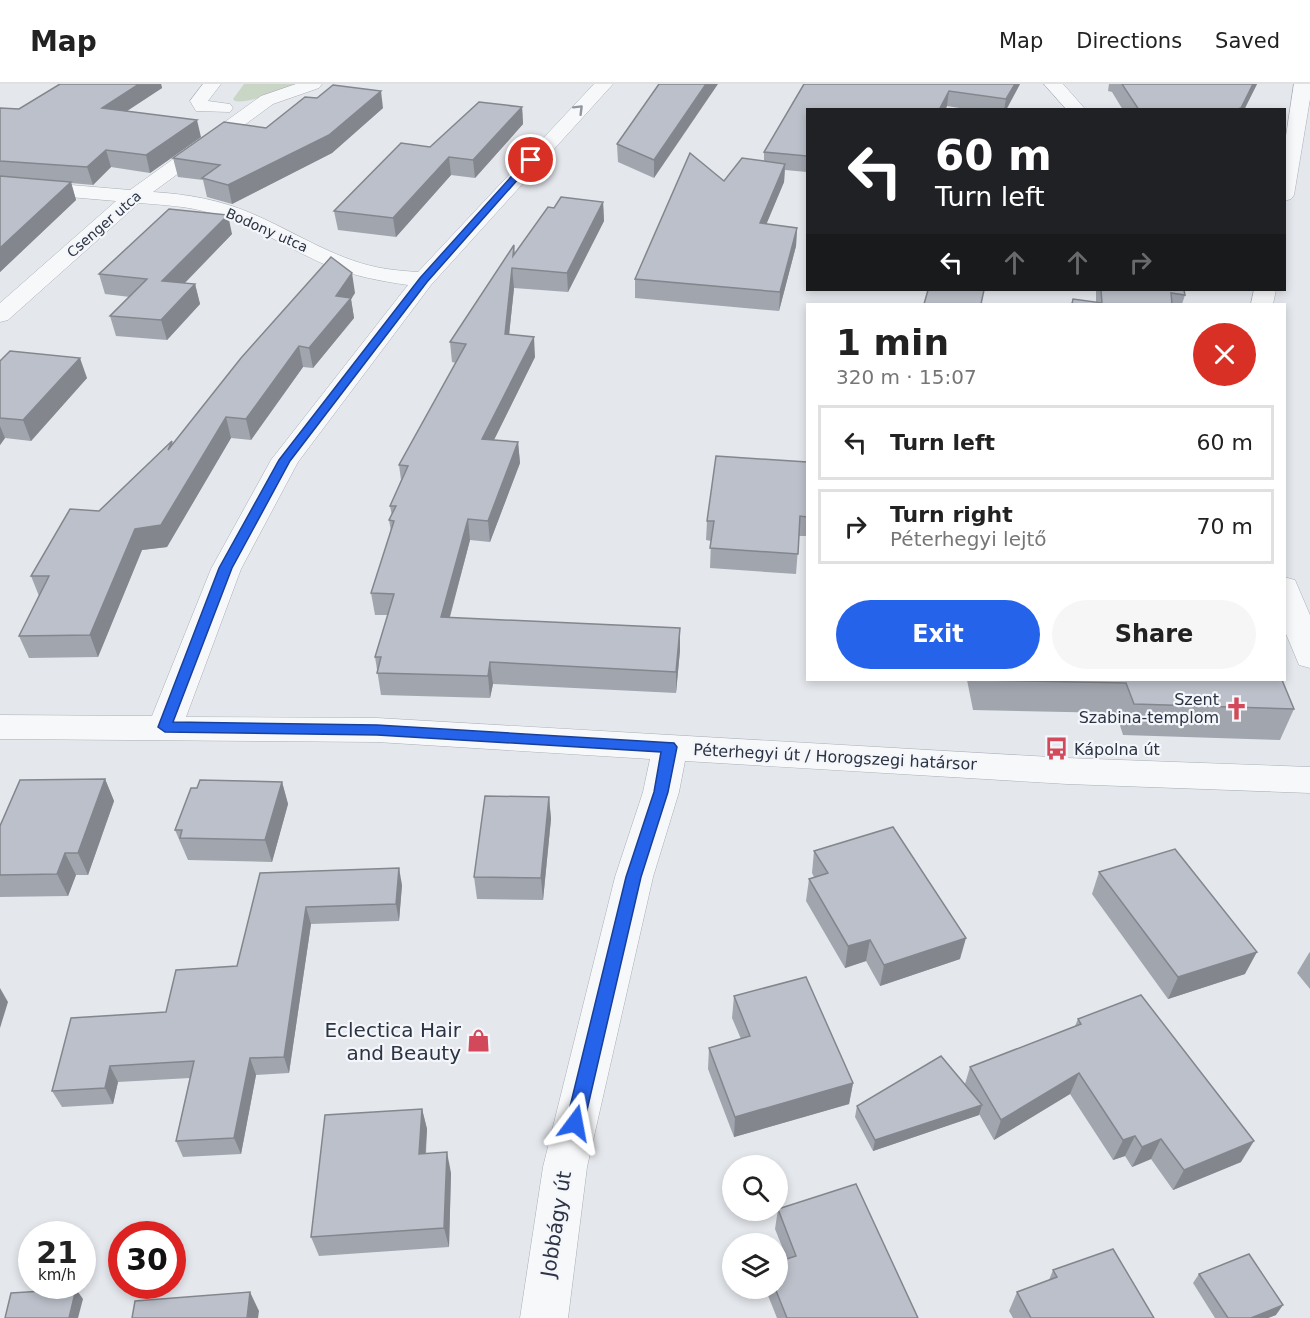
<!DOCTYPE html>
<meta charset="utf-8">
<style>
:root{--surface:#fff;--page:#f6f6f6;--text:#222;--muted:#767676;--line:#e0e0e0;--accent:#2563eb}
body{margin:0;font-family:"DejaVu Sans",sans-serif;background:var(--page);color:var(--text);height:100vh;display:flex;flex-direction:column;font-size:22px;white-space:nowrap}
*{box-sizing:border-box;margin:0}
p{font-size:20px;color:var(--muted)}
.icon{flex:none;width:33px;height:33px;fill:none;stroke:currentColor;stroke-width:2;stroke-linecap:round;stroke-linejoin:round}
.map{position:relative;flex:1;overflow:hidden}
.drawer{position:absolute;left:806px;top:219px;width:480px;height:378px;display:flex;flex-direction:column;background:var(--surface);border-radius:0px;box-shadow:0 3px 9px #0003}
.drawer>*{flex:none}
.top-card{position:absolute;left:806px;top:24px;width:480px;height:183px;border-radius:0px;box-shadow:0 3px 9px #0003;background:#202124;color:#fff;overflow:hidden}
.controls{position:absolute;left:722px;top:1071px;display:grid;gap:12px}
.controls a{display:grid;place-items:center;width:66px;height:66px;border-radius:50%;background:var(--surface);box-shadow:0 3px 9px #0003;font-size:30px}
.speed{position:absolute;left:18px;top:1137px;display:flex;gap:12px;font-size:30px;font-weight:700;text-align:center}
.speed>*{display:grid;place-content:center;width:78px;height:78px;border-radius:50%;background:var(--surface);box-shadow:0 3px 9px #0003;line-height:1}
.speed small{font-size:15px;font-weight:400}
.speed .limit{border:9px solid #d22;background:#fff;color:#111}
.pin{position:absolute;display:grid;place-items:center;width:51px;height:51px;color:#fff;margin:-26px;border:3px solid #fff;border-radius:50%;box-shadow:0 2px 6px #0007}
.me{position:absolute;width:66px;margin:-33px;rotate:13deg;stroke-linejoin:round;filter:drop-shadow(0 0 4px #0008)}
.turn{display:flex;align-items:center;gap:21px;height:126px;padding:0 30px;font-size:27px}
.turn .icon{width:78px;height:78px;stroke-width:2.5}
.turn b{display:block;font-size:42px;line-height:51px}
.lanes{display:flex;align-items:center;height:57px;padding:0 30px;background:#0003;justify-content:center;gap:30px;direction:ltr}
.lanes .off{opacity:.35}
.round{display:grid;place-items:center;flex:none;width:63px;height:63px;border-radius:32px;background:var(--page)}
.summary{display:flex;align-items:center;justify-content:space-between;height:102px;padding:0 30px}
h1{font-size:36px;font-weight:800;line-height:45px}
.primary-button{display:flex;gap:12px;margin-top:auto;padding:12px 30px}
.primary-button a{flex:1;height:69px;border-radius:36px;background:var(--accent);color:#fff;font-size:24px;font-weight:800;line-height:69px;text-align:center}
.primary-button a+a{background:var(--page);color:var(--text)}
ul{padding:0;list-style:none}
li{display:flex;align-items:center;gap:18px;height:75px;margin:0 12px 9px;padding:0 18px;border:3px solid var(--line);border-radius:0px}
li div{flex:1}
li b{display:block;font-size:22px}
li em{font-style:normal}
header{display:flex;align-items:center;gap:36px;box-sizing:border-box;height:84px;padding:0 30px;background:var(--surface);border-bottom:2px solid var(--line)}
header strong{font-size:28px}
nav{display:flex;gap:33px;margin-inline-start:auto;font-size:21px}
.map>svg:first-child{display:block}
.green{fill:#c9d6c5}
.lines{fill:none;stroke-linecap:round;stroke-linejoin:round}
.minor-casing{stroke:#a9aeb7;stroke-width:1}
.minor{fill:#f7f8fa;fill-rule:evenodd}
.wall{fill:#a1a5ae}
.shaded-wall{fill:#83868d}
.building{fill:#bbc0ca;stroke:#83868d;stroke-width:1.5}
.oneway{stroke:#9196a0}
.route{fill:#2563eb;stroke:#184099;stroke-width:1.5}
.labels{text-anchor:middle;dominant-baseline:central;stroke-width:4.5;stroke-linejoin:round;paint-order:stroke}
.far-street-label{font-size:14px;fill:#2b3445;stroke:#f4f6f9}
.poi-label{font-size:16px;fill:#2b3445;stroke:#f4f6f9;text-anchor:end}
.street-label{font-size:16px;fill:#2b3445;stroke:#f4f6f9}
.near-poi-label{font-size:20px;fill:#2b3445;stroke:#f4f6f9;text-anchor:end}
.near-street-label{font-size:20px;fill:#2b3445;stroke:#f4f6f9}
</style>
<header>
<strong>Map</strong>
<nav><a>Map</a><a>Directions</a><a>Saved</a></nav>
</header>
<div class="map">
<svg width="1310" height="1234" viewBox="0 0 1310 1234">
<rect width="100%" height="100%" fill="#e4e7ec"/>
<path class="green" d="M244,0H294C280,6 248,20 235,17L233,15Z"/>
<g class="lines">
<defs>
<g id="minor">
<path d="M203,0H221L208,17L230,20L233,24L230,28L196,27L190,17Z"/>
<path d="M296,0H322L319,4L273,20L153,108C187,110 221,116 253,130C293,147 333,174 376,183C390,186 404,187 418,188L594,0H613L431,201L298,378L241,485L186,633L377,634L1067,674L1310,683V709L1067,700L685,677L679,708L653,793L587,1083L568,1234H520L543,1083L615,793L643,708L650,675L377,658L0,655V631L152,632L211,485L271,376L408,201C380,197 354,192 328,182C289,165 252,140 211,129C187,122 163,121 139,119L8,236L0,238V219L116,117L0,107V95L130,106L261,12Z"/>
<path d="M1044,0H1063L1086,26H1067Z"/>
<path d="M1294,0H1310V15L1294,111L1291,115L1284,117V65Z"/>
<path d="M1254,206H1276L1273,220H1251Z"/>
<path d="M1284,493L1295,496L1310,531V584L1299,581L1284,545Z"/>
</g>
</defs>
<use href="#minor" class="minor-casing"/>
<use href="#minor" class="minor"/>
</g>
<g class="wall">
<path d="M60,0H161L162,4L127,27L201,53L150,89L111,83L93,101L71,99L76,116L0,188V24L19,25Z"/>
<path d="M659,0L654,94L618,78L617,60Z"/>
<path d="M804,0H1020L1006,26H972L947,22L945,26H807V88L785,86L784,98L766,140L797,144L796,162L779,227L635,214V195L724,97L764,77V68Z"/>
<path d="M1109,0H1257L1244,26H1123L1112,8L1108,7Z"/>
<path d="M522,23L523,40L475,94L451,91L396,153L338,146L334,127L430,63Z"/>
<path d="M383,24L332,69L232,120L207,113L203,96L178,93L173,74L266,44Z"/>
<path d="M603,118L604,137L568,208L514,204L509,251L535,273L494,356L518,358L520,379L490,458L470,456L450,533L680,566L676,609L493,600L490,614L381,611L375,573L388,531H375L371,509L391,447L389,436L392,432L390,422L401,396L399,381L456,279L452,278L450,258L514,161L515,169L554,124Z"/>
<path d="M232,150L185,199L195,200L200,220L167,256L116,252L110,232L130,213L105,210L99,190Z"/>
<path d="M1096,206H1184L1185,211L1182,220H1071L1073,215L1096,218Z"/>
<path d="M355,209L351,215L354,234L313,284L303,283L251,356L231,354L167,463L142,466L98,573L29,574L19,552L39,512L31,492L172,357L173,360Z"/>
<path d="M0,277L87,294L31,357L5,354L0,361Z"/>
<path d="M807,378V452H799L796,490L710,484L711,457L706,456L707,437Z"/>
<path d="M967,596H1282L1294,625L1280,656L1123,651L1116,629L973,626Z"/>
<path d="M105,695L114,717L88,791H76L68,812L0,813V742Z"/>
<path d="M282,698L288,720L272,778L188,776L175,746L197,704Z"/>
<path d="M549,713L551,735L543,816L477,815L474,793Z"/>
<path d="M814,767L960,875L880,902L866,877L845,884L806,817L809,795L814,793L812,789Z"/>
<path d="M1099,788L1245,890L1168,915L1092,810Z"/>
<path d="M260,789L402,801L399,837L311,840L289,989L256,991L241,1070L183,1073L176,1057L190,994L118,998L113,1020L62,1023L52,1007L166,928L237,882Z"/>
<path d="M1310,868V905L1297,889L1309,869Z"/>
<path d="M734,912L853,999L849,1020L734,1053L708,985L709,964L741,955L732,934Z"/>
<path d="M1078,935L1241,1078L1173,1106L1151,1075L1132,1083L1125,1072L1113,1076L1070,1010L994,1056L979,1030V1031L873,1067L855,1033L857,1022L965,1000L970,983L1075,942Z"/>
<path d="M422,1025L427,1045L426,1070L451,1089L449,1163L319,1172L311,1153Z"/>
<path d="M778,1125L918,1234H777L765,1204H777L787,1175L775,1145Z"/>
<path d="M1053,1186L1154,1234H1013L1009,1227L1017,1208L1049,1196Z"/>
<path d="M1199,1190L1276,1231L1268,1234H1215L1193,1199Z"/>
</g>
<g class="shaded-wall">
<path d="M139,0H161L162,4L107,40L102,24Z"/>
<path d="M706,0H718L654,94V76Z"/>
<path d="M1015,0H1020L1006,26H1004L1006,15Z"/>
<path d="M1253,0H1257L1244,26H1234Z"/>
<path d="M381,7L383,24L332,69L232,120L228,101Z"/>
<path d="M949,7L947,22L945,26H939Z"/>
<path d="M522,23L523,40L475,94L473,76Z"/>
<path d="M197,36L201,53L150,89L146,71Z"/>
<path d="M106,66L111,83L93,101L87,83Z"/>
<path d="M449,73L451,91L396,153L393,134Z"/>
<path d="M785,80L784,98L759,158L760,139Z"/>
<path d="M71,98L76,116L0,188V164Z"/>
<path d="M603,118L604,137L568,208L567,189Z"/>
<path d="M228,131L232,150L168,216L162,197Z"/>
<path d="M797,144L796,162L779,227L780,208Z"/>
<path d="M512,184L514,204L507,270L505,250Z"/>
<path d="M352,189L355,209L351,215L354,234L313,284L309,264L336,212Z"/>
<path d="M195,200L200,220L167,256L161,236Z"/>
<path d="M534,253L535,273L484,376L482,355Z"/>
<path d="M299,262L303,283L251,356L246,335Z"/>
<path d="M80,274L87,294L31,357L23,336Z"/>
<path d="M226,333L231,354L167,463L142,466L98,573L90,551L135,445Z"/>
<path d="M0,342L5,354L0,361Z"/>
<path d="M518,358L520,379L490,458L488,437Z"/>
<path d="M468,435L470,456L444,554L441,533Z"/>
<path d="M680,544V566L676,609V588Z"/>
<path d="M490,578L493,600L490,614L488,592Z"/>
<path d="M105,695L114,717L88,791L78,769Z"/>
<path d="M282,698L288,720L272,778L265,756Z"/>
<path d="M549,713L551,735L543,816L541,794Z"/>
<path d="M65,769L76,791L68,812L57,790Z"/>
<path d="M399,784L402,801L399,837L396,820Z"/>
<path d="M306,823L311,840L289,989L284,973Z"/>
<path d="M966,854L960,875L880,902L884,881Z"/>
<path d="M870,856L866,877L845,884L848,862Z"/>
<path d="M1257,868L1245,890L1168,915L1178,893Z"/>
<path d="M0,904L8,918L0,944Z"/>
<path d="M250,974L256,991L241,1070L234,1054Z"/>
<path d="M110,982L118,998L113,1020L105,1004Z"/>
<path d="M1079,989L1070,1010L994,1056L1001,1036Z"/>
<path d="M853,999L849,1020L734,1053L735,1033Z"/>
<path d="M982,1021L979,1031L873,1067L875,1056Z"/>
<path d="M422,1025L427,1045L424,1090L419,1070Z"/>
<path d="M1135,1052L1125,1072L1113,1076L1123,1056Z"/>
<path d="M1161,1055L1151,1075L1132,1083L1142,1063Z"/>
<path d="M1254,1057L1241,1078L1173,1106L1184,1086Z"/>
<path d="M447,1068L451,1089L449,1163L444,1144Z"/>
<path d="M76,1205L83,1215L78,1234H69Z"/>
<path d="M250,1208L259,1227L258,1234H247Z"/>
<path d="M1283,1221L1276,1231L1268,1234H1251Z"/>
</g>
<g class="building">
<path d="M60,0H139L102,24L197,36L146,71L106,66L87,83L0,77V24L19,25Z"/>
<path d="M659,0H706L654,76L617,60Z"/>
<path d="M804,0H1015L1006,15L949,7L939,26H807V72L764,68Z"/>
<path d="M1122,0H1253L1241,24L1234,26H1139Z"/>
<path d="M333,1L381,7L329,51L228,101L202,94L220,81L173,74L224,38L266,44L305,13L317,14Z"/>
<path d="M479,18L522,23L473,76L449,73L393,134L334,127L401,59L430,63Z"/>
<path d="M690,69L724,97L742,74L785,80L760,139L797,144L780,208L635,195Z"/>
<path d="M0,92L71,98L0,164Z"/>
<path d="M561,113L603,118L567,189L512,184L505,250L534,253L482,355L518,358L488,437L468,435L441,533L680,544L676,588L490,578L488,592L377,589L381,573H375L394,510L371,509L394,437L389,436L396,422H390L408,382L399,381L466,260L450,258L514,161L513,172L548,123L554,124Z"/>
<path d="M169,125L228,131L162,197L195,200L161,236L110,232L147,195L99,190Z"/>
<path d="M331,173L352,189L336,212L351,214L309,264L299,262L246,335L226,333L161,441L135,445L90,551L19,552L49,492H31L70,425L99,427L172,357L168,366L241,274Z"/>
<path d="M928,206H984L981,220H924Z"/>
<path d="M1101,206H1184L1185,211L1171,209L1172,220H1072L1073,215L1102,219Z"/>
<path d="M10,267L80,274L23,336L0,334V277Z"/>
<path d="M716,372L807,378V433L800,432L798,470L710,464L714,437H707Z"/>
<path d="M980,596H1282L1294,625L1134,620L1126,599Z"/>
<path d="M105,695L78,769H65L57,790L0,791V742L20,696Z"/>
<path d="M200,696L282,698L265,756L180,754L182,746H175L191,704H197Z"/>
<path d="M485,712L549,713L541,794L474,793Z"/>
<path d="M893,743L966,854L884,881L870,856L848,862L809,795L828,789L814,767Z"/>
<path d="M1175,765L1257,868L1178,893L1099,788Z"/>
<path d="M399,784L396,820L306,823L284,973L250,974L234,1054L176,1057L194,977L110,982L105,1004L52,1007L71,934L166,928L176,886L237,882L260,789Z"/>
<path d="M806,893L853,999L735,1033L709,964L750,952L734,912Z"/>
<path d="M1141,911L1254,1057L1184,1086L1161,1055L1142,1063L1135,1052L1123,1056L1079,989L1001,1036L970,983L1081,940L1078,935Z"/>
<path d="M941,972L982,1021L875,1056L857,1022Z"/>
<path d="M422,1025L419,1070L447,1068L444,1144L311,1153L325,1031Z"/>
<path d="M856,1100L918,1234H787L775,1204H777V1178L796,1172L778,1125Z"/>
<path d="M1113,1165L1154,1234H1031L1017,1208L1057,1193L1053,1186Z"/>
<path d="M1249,1170L1283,1221L1251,1234H1228L1199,1190Z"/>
<path d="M76,1205L69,1234H5L11,1209Z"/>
<path d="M250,1208L247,1234H132L135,1217Z"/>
</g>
<defs><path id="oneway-chevron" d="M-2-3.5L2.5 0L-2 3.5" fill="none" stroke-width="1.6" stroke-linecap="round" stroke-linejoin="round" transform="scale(1.5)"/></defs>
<use class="oneway" href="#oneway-chevron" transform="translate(579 25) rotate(-45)"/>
<path class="route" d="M528,74L535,76L427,198L290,377L232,484L173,638L377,641L674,659L677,663L668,708L641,793L584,1039L582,1045L575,1047L569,1045L566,1039L626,793L654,708L661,668L377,651L165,648L158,643L219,484L279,376L420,194Z"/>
<defs>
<symbol id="church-bare" viewBox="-9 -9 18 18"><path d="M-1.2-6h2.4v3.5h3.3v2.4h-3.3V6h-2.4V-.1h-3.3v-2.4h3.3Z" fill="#d1495b" stroke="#f4f6f9" stroke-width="2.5" paint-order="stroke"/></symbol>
<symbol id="bus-bare" viewBox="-9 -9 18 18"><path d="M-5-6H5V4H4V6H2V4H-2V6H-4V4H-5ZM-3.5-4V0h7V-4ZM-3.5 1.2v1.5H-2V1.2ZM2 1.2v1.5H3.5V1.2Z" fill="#d1495b" stroke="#f4f6f9" stroke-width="2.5" paint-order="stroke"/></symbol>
<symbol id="shop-bare" viewBox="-9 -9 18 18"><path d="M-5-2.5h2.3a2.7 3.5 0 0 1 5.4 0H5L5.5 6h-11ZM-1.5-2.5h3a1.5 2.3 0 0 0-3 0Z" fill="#d1495b" stroke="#f4f6f9" stroke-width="2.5" paint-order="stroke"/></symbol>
</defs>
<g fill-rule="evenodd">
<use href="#church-bare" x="1220" y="608" width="33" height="33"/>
<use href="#bus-bare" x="1040" y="648" width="33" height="33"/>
<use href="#shop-bare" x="462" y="940" width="33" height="33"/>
</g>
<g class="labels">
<g class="far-street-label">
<text transform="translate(104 140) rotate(-41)">Csenger utca</text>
<text transform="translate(267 146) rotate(24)">Bodony utca</text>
</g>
<g class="poi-label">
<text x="1219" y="615">Szent<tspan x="1219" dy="18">Szabina-templom</tspan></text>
<text x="1074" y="665" text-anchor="start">Kápolna út</text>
</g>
<g class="street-label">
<text transform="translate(835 673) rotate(3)">Péterhegyi út / Horogszegi határsor</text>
</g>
<g class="near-poi-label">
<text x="461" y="946">Eclectica Hair<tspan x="461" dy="23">and Beauty</tspan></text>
</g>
<g class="near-street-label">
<text transform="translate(556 1140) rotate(-81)">Jobbágy út</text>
</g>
</g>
</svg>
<div class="controls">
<a><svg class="icon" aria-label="search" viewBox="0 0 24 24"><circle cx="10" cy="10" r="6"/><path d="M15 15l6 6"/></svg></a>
<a><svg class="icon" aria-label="layers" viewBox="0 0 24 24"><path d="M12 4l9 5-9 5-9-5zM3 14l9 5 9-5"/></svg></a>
</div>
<div class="speed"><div>21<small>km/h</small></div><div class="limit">30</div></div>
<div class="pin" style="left:531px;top:76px;background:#d93025"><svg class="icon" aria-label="arrive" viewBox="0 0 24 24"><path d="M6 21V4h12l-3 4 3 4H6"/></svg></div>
<svg class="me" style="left:575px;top:1039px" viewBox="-20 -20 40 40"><path d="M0-17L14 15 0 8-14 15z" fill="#2563eb" stroke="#fff" stroke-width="4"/></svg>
<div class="top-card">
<div class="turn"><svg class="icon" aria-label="left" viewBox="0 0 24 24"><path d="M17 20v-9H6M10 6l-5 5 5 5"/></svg><div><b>60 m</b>Turn left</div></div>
<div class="lanes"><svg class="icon" aria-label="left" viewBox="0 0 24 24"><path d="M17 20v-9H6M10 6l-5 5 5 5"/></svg><svg class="icon off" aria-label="ahead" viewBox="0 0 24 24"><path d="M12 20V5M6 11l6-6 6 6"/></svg><svg class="icon off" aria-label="ahead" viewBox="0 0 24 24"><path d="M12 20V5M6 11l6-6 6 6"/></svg><svg class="icon off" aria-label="right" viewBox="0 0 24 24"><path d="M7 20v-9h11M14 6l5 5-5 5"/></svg></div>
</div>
<section class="drawer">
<div class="summary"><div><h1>1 min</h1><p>320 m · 15:07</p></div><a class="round" style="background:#d93025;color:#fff"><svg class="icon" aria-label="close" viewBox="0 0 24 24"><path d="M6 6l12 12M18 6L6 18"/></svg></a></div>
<ul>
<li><svg class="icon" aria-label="left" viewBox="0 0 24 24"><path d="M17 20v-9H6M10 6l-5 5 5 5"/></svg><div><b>Turn left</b></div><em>60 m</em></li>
<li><svg class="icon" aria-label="right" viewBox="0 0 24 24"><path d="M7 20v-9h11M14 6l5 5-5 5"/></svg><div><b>Turn right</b><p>Péterhegyi lejtő</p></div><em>70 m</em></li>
</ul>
<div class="primary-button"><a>Exit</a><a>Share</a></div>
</section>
</div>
